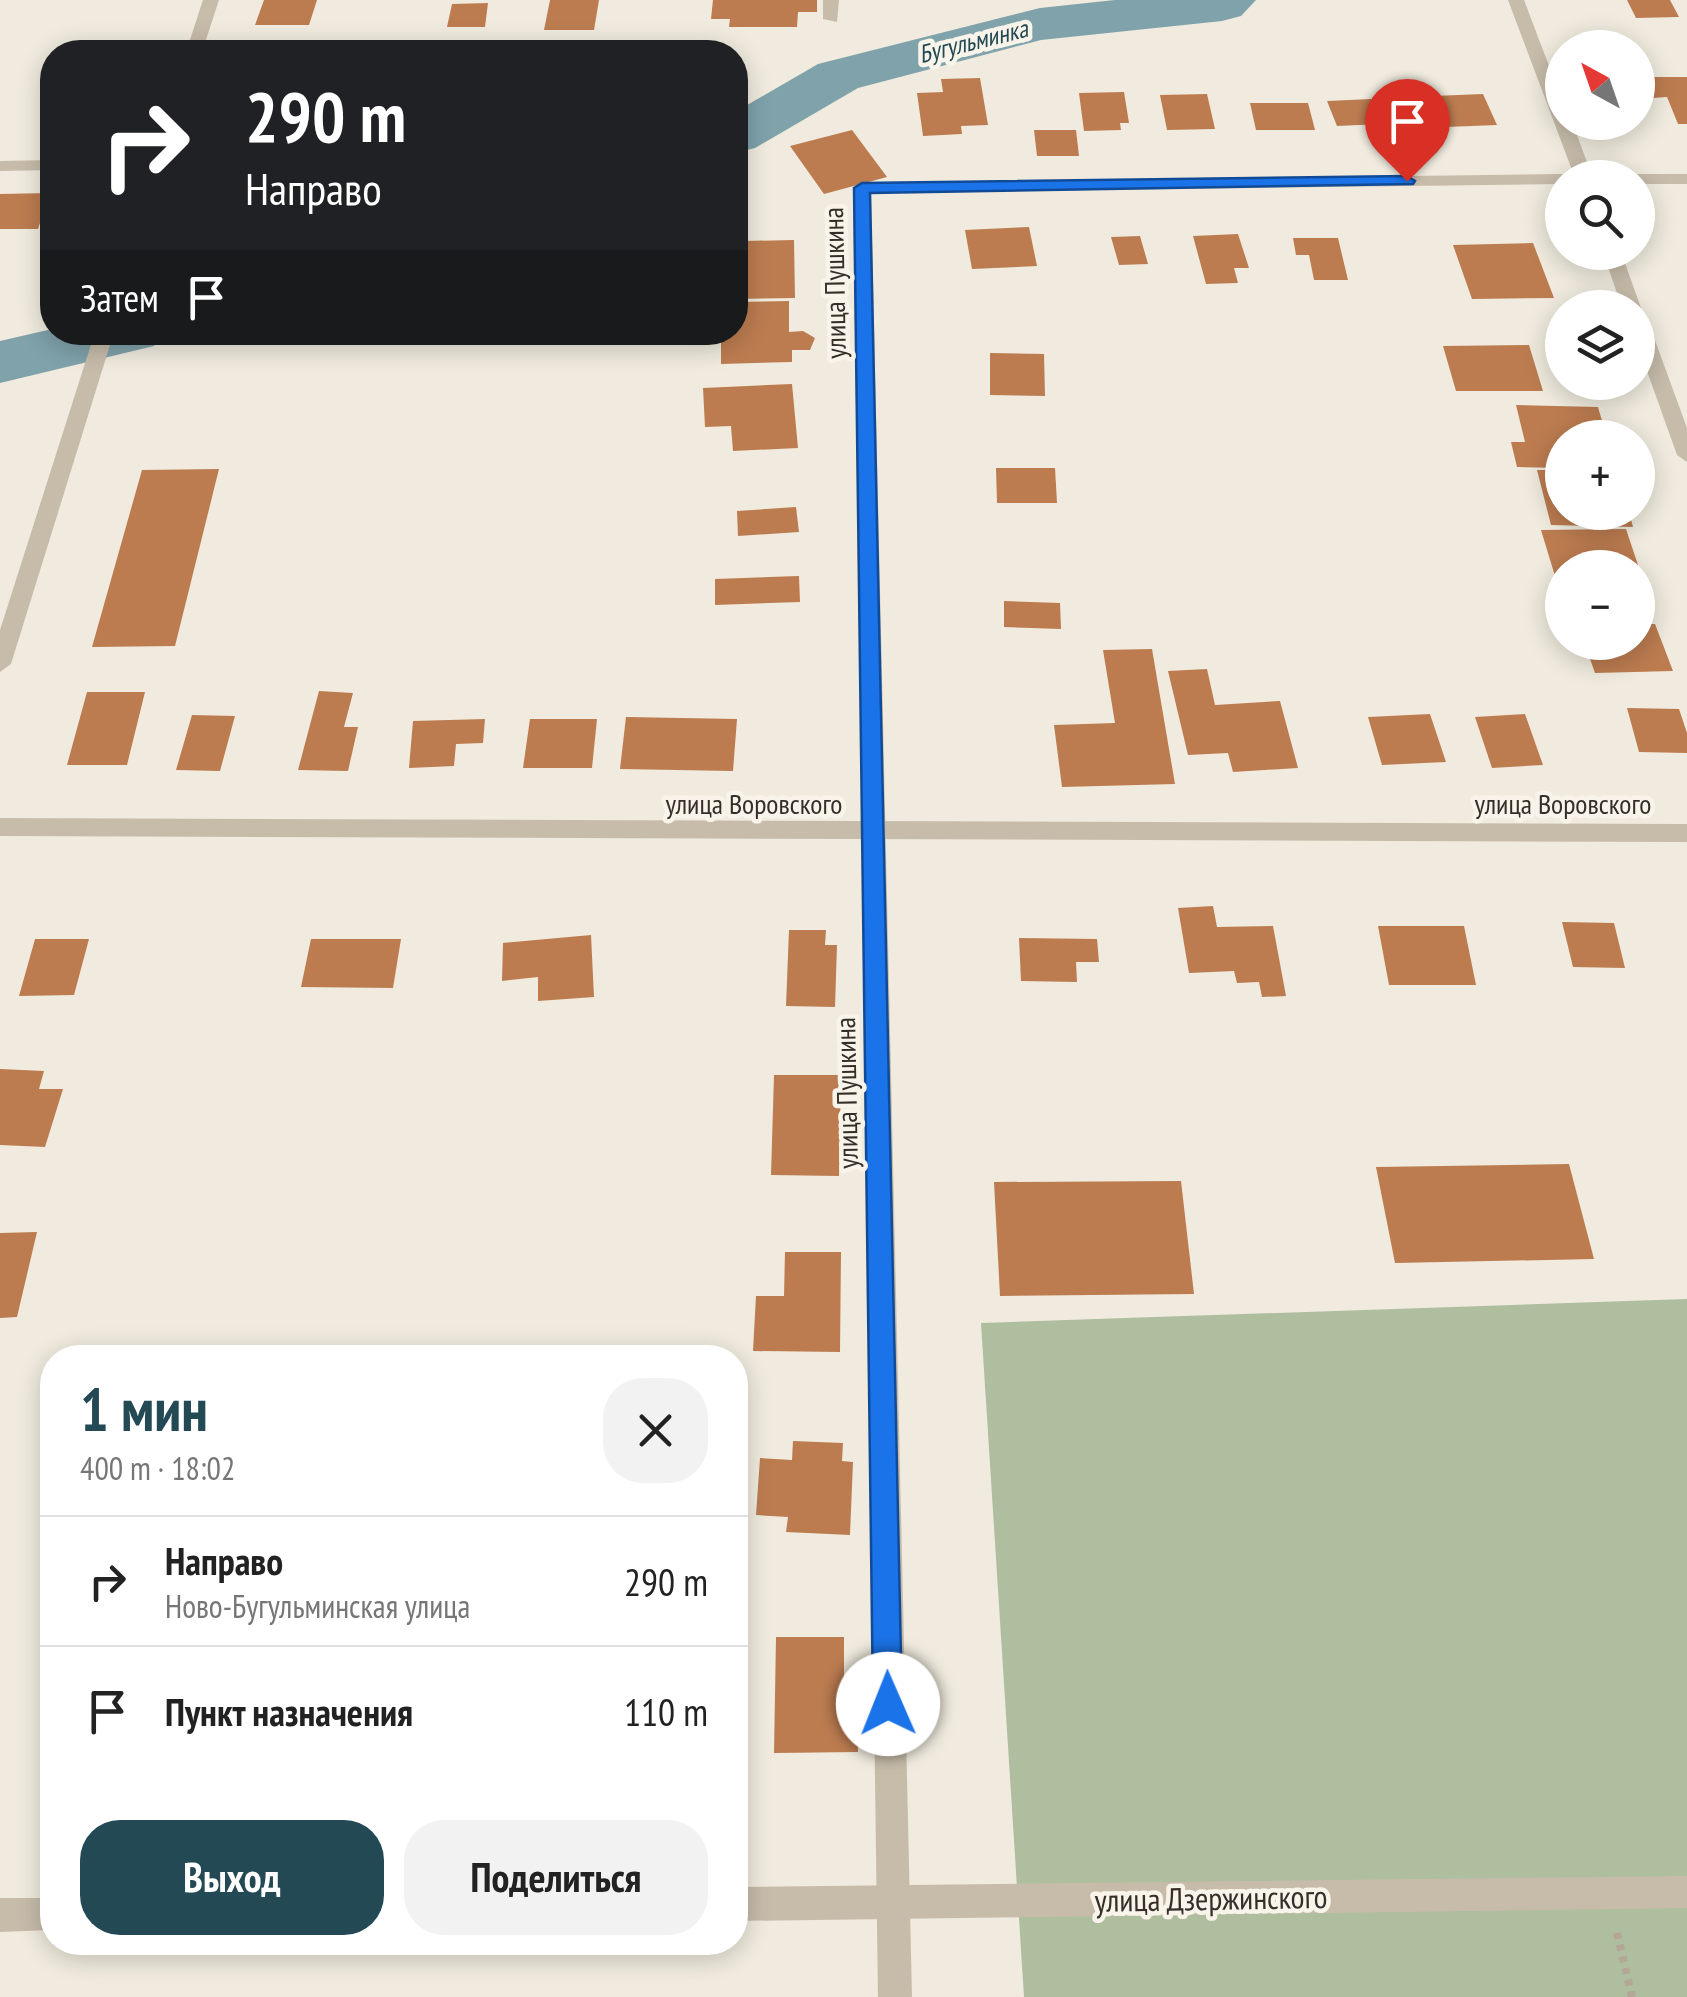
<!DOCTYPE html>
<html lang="ru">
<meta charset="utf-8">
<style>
:root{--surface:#fff;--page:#f2f2f2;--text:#222;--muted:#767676;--line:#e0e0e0;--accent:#224954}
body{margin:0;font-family:"PT Sans Narrow",sans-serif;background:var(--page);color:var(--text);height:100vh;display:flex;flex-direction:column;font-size:38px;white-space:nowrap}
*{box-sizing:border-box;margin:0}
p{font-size:32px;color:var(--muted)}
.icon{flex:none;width:55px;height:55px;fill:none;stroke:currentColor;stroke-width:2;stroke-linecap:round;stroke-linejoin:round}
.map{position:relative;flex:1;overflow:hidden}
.panel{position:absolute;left:40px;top:1345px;width:708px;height:610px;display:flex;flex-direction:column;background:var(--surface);border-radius:40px;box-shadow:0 5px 25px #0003}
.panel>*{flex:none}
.banner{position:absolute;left:40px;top:40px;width:708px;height:305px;border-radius:40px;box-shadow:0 5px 25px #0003;background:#202124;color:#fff;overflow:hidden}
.needle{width:65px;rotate:320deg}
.controls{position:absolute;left:1545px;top:30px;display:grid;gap:20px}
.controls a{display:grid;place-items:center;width:110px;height:110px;border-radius:50%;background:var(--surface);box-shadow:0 5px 25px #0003;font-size:50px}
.pin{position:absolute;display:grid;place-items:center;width:85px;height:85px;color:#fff;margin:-102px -42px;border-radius:50% 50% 50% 0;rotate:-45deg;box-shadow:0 0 10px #0007}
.pin .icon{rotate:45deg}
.me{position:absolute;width:110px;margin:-55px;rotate:359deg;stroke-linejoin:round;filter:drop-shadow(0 0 8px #0008)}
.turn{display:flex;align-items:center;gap:35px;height:210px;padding:0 40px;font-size:45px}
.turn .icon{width:130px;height:130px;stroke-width:2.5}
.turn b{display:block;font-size:70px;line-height:85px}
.then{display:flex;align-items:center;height:95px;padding:0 40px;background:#0003;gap:20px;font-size:38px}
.round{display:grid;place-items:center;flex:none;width:105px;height:105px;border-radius:40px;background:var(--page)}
.head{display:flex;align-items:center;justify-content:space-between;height:170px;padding:0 40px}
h1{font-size:60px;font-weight:700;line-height:75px;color:var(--accent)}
.action{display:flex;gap:20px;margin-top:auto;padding:20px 40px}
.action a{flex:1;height:115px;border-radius:40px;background:var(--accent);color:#fff;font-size:40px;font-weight:700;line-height:115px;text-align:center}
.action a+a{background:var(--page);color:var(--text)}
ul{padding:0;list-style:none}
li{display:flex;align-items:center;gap:30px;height:130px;padding:0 40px;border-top:2px solid var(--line)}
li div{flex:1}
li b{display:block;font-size:38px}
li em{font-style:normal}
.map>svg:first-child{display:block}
.green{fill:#afbe9f}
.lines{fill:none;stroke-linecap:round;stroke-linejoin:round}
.river{fill:#7fa2ab;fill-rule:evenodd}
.building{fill:#bc7c50}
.path{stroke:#b3a795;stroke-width:8;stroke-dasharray:6 6;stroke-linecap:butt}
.minor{fill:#c7bcaa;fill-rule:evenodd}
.tertiary{fill:#c7bcaa;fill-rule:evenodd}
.route{fill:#1a73e8;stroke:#114b97;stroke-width:2.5}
.labels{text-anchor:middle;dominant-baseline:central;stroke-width:9;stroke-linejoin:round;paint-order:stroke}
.far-water-label{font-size:25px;font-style:italic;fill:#224954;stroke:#f8f4ea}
.street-label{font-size:28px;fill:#362f29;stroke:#f8f4ea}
.near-street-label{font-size:32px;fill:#362f29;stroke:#f8f4ea}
</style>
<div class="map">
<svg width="1687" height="1997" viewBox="0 0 1687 1997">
<rect width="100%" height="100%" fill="#f0ebde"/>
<path class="green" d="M1687,1299V1997H1024L981,1323Z"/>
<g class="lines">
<g class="river">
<path d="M1115,0H1256L1241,16L1222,21L1041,40L858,88L755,148L735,153V112L818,64L1040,8Z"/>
<path d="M52,329V332H163L154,346L0,383V341Z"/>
</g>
</g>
<g class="building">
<path d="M264,0H317L309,25H255Z"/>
<path d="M550,0H599L594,30H544Z"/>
<path d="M713,0H817V12H798L797,27H729L730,19H711Z"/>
<path d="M1627,0H1670L1679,17L1636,18Z"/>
<path d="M488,3L485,27H447L452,4Z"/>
<path d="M262,40H319L315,52H259Z"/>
<path d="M1643,77H1687V124H1678L1667,97L1652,98Z"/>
<path d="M980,78L988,125L961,126L962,134L923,136L917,93L943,92L941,79Z"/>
<path d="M1124,92L1129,123H1120L1121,130L1084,131L1079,93Z"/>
<path d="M1207,94L1215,129L1167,130L1160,95Z"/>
<path d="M1483,94L1497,125L1446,127L1434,96Z"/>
<path d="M1371,99L1381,124L1337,126L1327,101Z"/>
<path d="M1250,103H1308L1315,130H1256Z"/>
<path d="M852,130L887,177L824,194L790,146Z"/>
<path d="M1034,130H1076L1079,156H1037Z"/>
<path d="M50,193L38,229H0V194Z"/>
<path d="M1029,227L1037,266L972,269L965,230Z"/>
<path d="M1238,234L1249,268H1234L1238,283L1206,284L1193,236Z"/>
<path d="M1140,236L1148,264L1119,265L1111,237Z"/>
<path d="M1293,238H1338L1348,280H1314L1309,255H1296Z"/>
<path d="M794,240L795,298L735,299V268H743L744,241Z"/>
<path d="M1533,243L1554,298L1472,299L1453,245Z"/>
<path d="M789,301V332L803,331L815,338L810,350H792V362L721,364V332H735V302Z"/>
<path d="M1529,345L1543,391H1456L1443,346Z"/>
<path d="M990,353L1044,354L1045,396L990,395Z"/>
<path d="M792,384L798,448L733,451L731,426L705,427L703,388Z"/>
<path d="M1516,405L1598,407L1607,438H1562V468L1517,467L1511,442H1525Z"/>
<path d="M996,468H1055L1057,503H997Z"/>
<path d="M219,469L175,646L92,647L142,470Z"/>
<path d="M1537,470H1562V512H1629L1633,527L1551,525Z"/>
<path d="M796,507L799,532L738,536L737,511Z"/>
<path d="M1626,529L1639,568H1562V576H1555L1541,530Z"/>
<path d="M799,576L800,602L715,605V579Z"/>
<path d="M1004,601L1060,603L1061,629L1004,627Z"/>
<path d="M1638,624H1655L1673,671L1595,673L1584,642H1638Z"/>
<path d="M1152,649L1175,784L1062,787L1054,725L1115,723L1103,650Z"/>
<path d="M1207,669L1215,705L1280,701L1298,768L1233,772L1228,753L1188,755L1168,671Z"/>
<path d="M319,691L353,693L344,727H358L348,771L298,770Z"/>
<path d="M87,692H145L127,765H67Z"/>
<path d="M1627,708L1679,709L1687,733V753L1639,752Z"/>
<path d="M1430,714L1446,762L1382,765L1368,717Z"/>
<path d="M1525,714L1543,765L1492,768L1475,717Z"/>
<path d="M192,715L235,716L220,771L176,770Z"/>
<path d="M626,717L737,719L733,771L620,769Z"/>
<path d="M485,719L483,743L456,744L454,766L409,768L413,721Z"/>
<path d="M530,719H597L592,768H523Z"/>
<path d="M1213,906L1217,927L1273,926L1286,996L1262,997L1259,982L1237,983L1234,971L1189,973L1178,908Z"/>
<path d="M1562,922L1614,923L1625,968L1573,967Z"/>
<path d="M1378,926H1464L1476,985H1389Z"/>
<path d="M789,930H826L825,945H837L835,1007L786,1006Z"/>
<path d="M591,935L594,997L538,1001V977L502,981L503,943Z"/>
<path d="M1019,938L1097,939L1099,962H1076L1077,982L1021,981Z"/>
<path d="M35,939H89L74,995L19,996Z"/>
<path d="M311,939H401L393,988L301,987Z"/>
<path d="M0,1069L44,1071L39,1089H63L45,1147L0,1145Z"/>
<path d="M774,1075H841L839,1176L771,1175Z"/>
<path d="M1569,1164L1594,1259L1395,1263L1376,1167Z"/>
<path d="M1181,1181L1194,1294L1000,1296L994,1182Z"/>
<path d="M37,1232L17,1317L0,1318V1233Z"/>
<path d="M785,1252H841L840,1352L753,1351L756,1296H784Z"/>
<path d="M793,1441L843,1443L842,1461L853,1462L850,1535L786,1532L788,1517L756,1515L760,1458L792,1460Z"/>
<path d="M776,1637H844V1679L857,1678L858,1752L774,1753Z"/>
</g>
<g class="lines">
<path class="path" d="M1617,1933L1632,1997"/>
<g class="minor">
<path d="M823,0H839L837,22L823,19Z"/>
<path d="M1508,0H1524L1562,100V122H1572L1593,178H1575Z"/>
<path d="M1562,174L1570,178H1562V184L871,193L912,1997H878L853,188L862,183Z"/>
<path d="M1687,174V184H1638V178H1630L1638,174Z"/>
<path d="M1603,252H1621L1641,308L1639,312L1638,308H1622Z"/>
<path d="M1638,315L1648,321L1687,428V462L1677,455L1638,346Z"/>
</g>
<g class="tertiary">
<path d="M203,0H219L202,52H186Z"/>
<path d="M52,160V170L0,171V161Z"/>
<path d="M95,332H114L11,664L0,672V630Z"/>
<path d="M0,818L1687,824V842L0,836Z"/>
<path d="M1687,1876V1908L735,1921V1887Z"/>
<path d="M0,1898H52V1930L0,1932Z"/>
</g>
</g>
<path class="route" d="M1407,176L1415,181L1413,184L870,193L902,1704L898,1714L888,1718L877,1714L873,1704L854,188L862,183Z"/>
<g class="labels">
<g class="far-water-label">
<text transform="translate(973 41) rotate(-14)">Бугульминка</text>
</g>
<g class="street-label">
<text transform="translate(834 283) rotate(-91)">улица Пушкина</text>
<text x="754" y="803">улица Воровского</text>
<text x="1563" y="803">улица Воровского</text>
<text transform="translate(846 1093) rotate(-91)">улица Пушкина</text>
</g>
<g class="near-street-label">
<text transform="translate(1211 1898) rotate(-1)">улица Дзержинского</text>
</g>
</g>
</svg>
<div class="controls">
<a><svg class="needle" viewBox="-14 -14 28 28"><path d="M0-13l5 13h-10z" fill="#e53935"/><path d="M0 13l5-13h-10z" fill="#767676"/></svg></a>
<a><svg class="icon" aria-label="search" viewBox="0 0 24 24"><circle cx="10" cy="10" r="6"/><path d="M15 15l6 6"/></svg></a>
<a><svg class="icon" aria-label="layers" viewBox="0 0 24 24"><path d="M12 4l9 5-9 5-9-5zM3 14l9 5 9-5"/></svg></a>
<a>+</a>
<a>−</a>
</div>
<div class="pin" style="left:1407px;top:181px;background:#d93025"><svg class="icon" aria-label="arrive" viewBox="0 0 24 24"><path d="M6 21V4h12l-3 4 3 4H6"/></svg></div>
<svg class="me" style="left:888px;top:1704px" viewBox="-20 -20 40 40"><circle r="19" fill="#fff"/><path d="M0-13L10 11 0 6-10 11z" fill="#1a73e8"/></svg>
<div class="banner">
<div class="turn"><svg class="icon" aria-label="right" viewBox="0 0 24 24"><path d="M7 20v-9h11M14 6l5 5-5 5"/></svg><div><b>290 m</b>Направо</div></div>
<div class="then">Затем<svg class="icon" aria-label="arrive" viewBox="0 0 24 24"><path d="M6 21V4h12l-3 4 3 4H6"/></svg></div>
</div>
<section class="panel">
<div class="head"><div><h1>1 мин</h1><p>400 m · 18:02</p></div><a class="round"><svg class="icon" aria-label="close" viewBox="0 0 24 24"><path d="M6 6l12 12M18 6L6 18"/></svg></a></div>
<ul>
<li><svg class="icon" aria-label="right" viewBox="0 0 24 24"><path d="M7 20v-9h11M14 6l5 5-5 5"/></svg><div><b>Направо</b><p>Ново-Бугульминская улица</p></div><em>290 m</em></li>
<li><svg class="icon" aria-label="arrive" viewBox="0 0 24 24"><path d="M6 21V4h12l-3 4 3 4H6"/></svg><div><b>Пункт назначения</b></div><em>110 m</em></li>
</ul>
<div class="action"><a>Выход</a><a>Поделиться</a></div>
</section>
</div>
